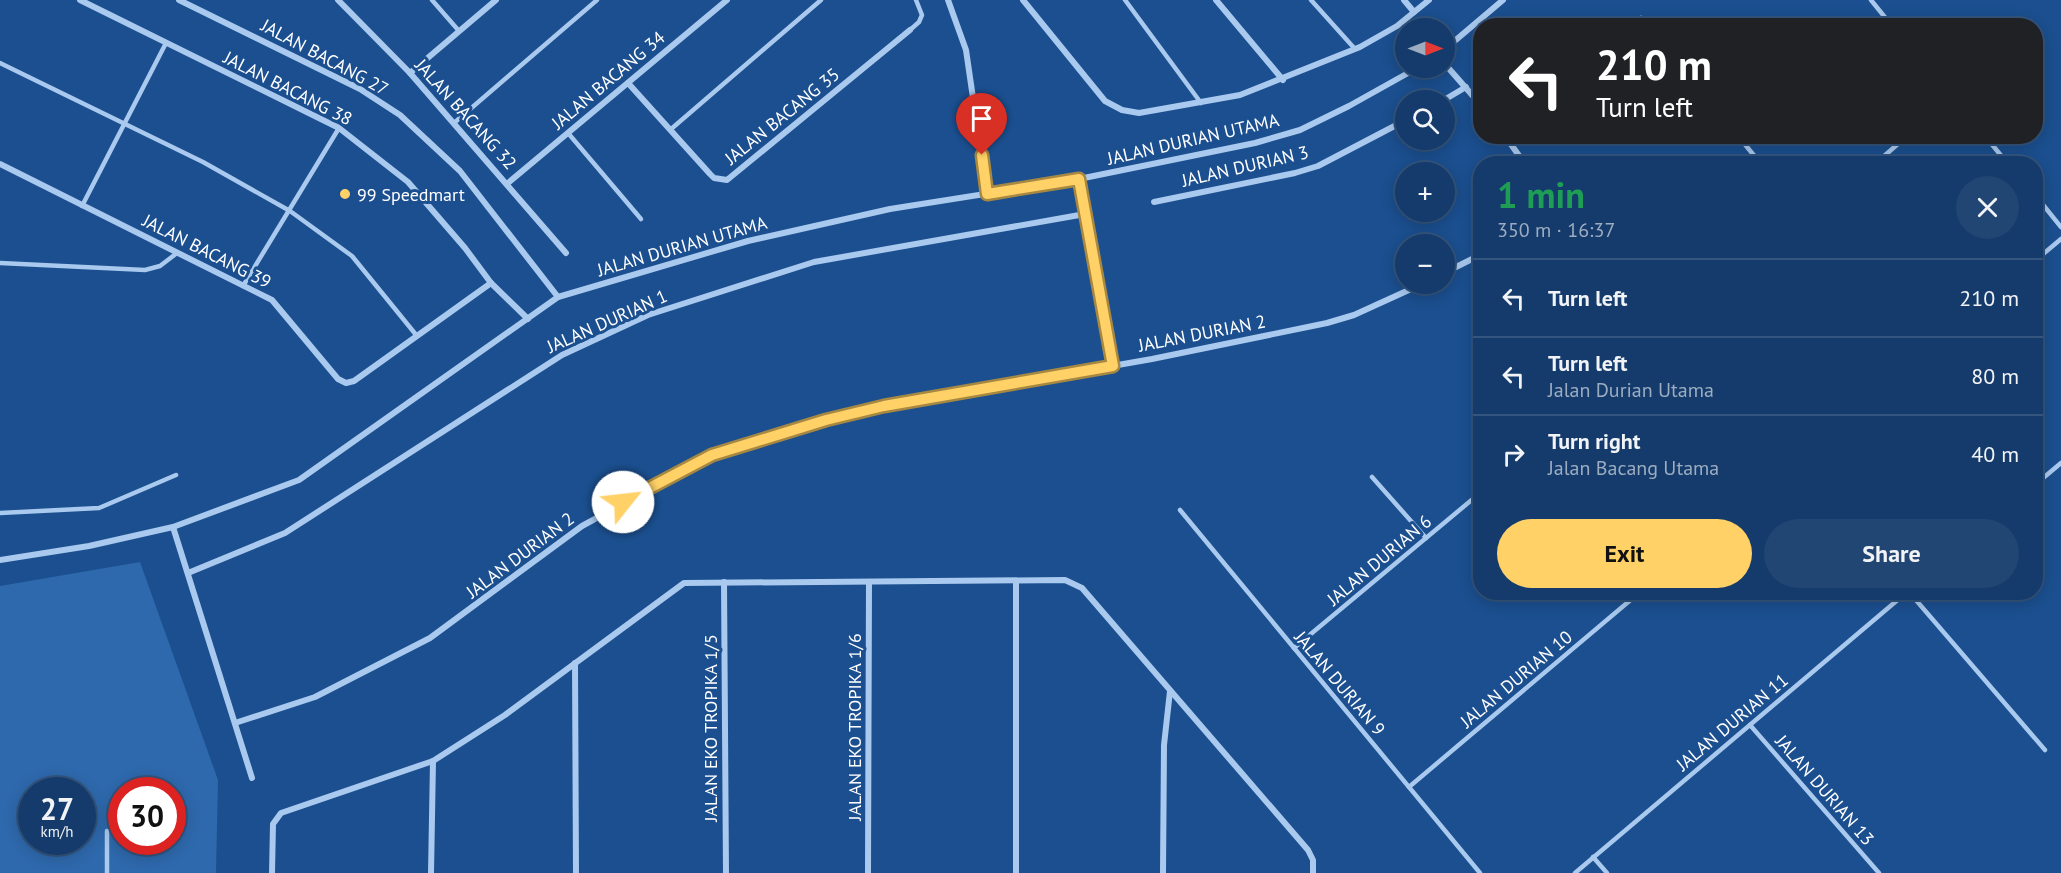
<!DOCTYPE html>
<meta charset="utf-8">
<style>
:root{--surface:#143b6b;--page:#214673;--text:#f1f3f6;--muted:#9dadc1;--line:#33557e;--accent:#ffd166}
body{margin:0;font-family:"PT Sans",sans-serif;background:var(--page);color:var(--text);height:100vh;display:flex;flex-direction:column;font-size:22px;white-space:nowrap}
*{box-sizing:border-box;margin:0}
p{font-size:20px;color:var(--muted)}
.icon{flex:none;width:33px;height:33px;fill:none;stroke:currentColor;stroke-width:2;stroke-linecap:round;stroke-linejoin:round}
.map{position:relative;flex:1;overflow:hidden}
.details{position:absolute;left:1473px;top:156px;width:570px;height:444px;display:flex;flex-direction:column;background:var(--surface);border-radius:24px;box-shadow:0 3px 15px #0003,0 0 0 2px var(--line)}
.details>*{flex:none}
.top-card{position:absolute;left:1473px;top:18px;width:570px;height:126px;border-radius:24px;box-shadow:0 3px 15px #0003,0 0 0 2px var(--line);background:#202124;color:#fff;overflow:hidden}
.needle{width:39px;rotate:90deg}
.controls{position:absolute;left:1395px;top:18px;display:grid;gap:12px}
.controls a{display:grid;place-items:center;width:60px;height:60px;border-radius:50%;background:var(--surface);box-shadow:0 3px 15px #0003,0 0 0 2px var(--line);font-size:30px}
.speed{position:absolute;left:18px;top:777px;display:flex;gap:12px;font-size:30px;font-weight:700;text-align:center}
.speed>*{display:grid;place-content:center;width:78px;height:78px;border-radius:50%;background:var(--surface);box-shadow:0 3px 15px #0003,0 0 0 2px var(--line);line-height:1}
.speed small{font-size:15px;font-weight:400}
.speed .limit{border:9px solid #d22;background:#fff;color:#111}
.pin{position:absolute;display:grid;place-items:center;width:51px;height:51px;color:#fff;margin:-62px -26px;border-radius:50% 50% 50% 0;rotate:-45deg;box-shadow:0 0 6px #0007}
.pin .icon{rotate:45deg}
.me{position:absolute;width:66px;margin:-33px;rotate:61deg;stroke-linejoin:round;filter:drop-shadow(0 0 4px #0008)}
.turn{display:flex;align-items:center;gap:21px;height:126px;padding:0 24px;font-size:27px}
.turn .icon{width:78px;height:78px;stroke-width:2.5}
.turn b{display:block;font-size:42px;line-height:51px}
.round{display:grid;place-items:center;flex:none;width:63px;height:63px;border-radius:32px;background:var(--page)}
.head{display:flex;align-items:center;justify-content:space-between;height:102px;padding:0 24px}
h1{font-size:36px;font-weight:800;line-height:45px;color:#1e9e55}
.cta{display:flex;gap:12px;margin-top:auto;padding:12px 24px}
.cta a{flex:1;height:69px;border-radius:36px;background:var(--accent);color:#111;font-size:24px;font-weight:800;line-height:69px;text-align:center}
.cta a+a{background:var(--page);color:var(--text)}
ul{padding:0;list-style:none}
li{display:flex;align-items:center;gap:18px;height:78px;padding:0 24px;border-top:2px solid var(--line)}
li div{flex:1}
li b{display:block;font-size:22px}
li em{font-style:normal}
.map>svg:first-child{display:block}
.green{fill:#2e69ad;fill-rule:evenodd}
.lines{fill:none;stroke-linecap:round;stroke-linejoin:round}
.service{stroke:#a9c9ee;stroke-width:4.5}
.minor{stroke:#a9c9ee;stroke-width:6}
.route-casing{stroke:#a68842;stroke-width:15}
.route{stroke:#ffd166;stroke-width:10}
.poi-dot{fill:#ffd166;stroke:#1b4f8f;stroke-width:2}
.labels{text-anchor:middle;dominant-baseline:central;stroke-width:6;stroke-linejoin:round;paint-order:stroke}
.street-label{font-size:18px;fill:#fff;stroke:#1b4f8f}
.poi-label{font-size:18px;fill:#fff;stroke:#1b4f8f;text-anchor:start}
</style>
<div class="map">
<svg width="2061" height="873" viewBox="0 0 2061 873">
<rect width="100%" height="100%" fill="#1b4f8f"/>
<path class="green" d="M140,562L218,780L216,873H0V586ZM32,790H82V842H32ZM122,790H172V842H122Z"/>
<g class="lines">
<g class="service">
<path d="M432,0L459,31"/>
<path d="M1125,0L1201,103"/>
<path d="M1311,0L1355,49"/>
<path d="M1871,0L1892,26"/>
<path d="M1641,18L1647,26"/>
<path d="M910,30L919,22L922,15L916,0"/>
<path d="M0,63L203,162L290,211L352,256L417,336"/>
<path d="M454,123L597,0"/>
<path d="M670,130L821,0"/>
<path d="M568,133L641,219"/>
<path d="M1738,136L1761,164"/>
<path d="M1985,136L2008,164"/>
<path d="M1875,164L1907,136"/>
<path d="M2036,196L2061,227"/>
<path d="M82,206L166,43"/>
<path d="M2036,260L2061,239"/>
<path d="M0,263L145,270L160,266L177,253"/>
<path d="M243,286L339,128"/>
<path d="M1372,477L1426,538"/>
<path d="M2036,484L2061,463"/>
<path d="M1180,510L1480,873"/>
<path d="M0,513L99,508L176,475"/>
<path d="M1909,592L2045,750"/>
<path d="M1294,648L1480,493"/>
<path d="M1750,725L1879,873"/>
<path d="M1409,787L1640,592"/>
<path d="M107,831V873"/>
<path d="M1593,857L1607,873"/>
<path d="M1575,873L1907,592"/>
</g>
<g class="minor">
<path d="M80,0L339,128L408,182L465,248L491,283L528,319"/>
<path d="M179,0L360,89L400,115L460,171L558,297"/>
<path d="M338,0L410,73L566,253"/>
<path d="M948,0L966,50L987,194"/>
<path d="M1023,0L1105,101L1122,110L1139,113L1240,95L1360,47L1397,26L1429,0"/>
<path d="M1216,0L1283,80"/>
<path d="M1404,0L1414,12"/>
<path d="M1444,50L1503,0"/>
<path d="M1444,63L1480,104"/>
<path d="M410,73L496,0"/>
<path d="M628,83L710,174L714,178L727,180L910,30"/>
<path d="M1444,100L1466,87"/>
<path d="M1505,136L1525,164"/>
<path d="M0,164L272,300L338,379L346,383L354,381L491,283"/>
<path d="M1079,179L1113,366"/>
<path d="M508,183L727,0"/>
<path d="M1154,202L1295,173L1318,166L1406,120"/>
<path d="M1444,273L1480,255"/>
<path d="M173,527L252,778"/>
<path d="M0,560L89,546L173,527L299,480L558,297L748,241L890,209L1079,179L1255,143L1300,130L1349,106L1417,68"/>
<path d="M188,573L285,533L562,355L648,315L814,262L1085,214"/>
<path d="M724,582L726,873"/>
<path d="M575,663L576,873"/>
<path d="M235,723L315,697L430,638L582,526L712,455L826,420L884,406L1152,359L1327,323L1354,315L1422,284"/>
<path d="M272,873L273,824L281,813L433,761L505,715L684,583L1065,580L1082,588L1308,850L1313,860V873"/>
<path d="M431,873L433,761"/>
<path d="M868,873L869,582"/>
<path d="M1016,873V582"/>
<path d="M1163,873L1164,745L1170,691"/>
</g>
</g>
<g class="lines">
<defs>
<path id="route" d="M623,502L712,455L826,420L884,406L1113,366L1079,179L987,194L982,155"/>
</defs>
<use href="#route" class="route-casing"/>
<use href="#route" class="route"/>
</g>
<circle class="poi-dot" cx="345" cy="194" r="6"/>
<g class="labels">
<g class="street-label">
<text transform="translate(325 57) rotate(28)">JALAN BACANG 27</text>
<text transform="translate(608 80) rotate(-40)">JALAN BACANG 34</text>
<text transform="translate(288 88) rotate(27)">JALAN BACANG 38</text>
<text transform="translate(466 114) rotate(48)">JALAN BACANG 32</text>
<text transform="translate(782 116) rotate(-39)">JALAN BACANG 35</text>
<text transform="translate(1193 139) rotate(-13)">JALAN DURIAN UTAMA</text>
<text transform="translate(1245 166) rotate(-13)">JALAN DURIAN 3</text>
<text transform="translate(682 246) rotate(-16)">JALAN DURIAN UTAMA</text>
<text transform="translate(207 251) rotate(27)">JALAN BACANG 39</text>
<text transform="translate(607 321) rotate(-24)">JALAN DURIAN 1</text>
<text transform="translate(1202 333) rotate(-11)">JALAN DURIAN 2</text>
<text transform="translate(520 555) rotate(-37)">JALAN DURIAN 2</text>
<text transform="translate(1379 560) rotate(-40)">JALAN DURIAN 6</text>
<text transform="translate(1516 679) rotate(-40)">JALAN DURIAN 10</text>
<text transform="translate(1340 683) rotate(50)">JALAN DURIAN 9</text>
<text transform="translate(1732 722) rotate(-40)">JALAN DURIAN 11</text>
<text transform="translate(854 727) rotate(-90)">JALAN EKO TROPIKA 1/6</text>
<text transform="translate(710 728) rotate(-90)">JALAN EKO TROPIKA 1/5</text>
<text transform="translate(1825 790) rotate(49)">JALAN DURIAN 13</text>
</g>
<g class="poi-label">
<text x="357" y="194">99 Speedmart</text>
</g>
</g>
</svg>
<div class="controls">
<a><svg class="needle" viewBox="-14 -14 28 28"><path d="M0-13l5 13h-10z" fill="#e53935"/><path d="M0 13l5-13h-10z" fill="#9dadc1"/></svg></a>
<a><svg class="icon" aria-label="search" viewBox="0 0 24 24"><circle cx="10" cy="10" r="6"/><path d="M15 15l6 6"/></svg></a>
<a>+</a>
<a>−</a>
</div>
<div class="speed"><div>27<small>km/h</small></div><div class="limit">30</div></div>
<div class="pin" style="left:982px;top:155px;background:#d93025"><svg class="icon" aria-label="arrive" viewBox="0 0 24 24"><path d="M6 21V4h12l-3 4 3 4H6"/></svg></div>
<svg class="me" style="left:623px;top:502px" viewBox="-20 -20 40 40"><circle r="19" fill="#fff"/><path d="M0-13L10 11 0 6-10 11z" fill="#ffd166"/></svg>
<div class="top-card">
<div class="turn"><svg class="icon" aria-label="left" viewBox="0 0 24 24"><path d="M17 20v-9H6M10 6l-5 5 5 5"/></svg><div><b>210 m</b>Turn left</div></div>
</div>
<section class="details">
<div class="head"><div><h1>1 min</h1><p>350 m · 16:37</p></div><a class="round"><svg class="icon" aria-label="close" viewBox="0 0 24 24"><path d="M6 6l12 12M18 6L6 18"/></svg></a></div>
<ul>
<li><svg class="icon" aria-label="left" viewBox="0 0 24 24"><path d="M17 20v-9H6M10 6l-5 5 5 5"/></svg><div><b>Turn left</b></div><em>210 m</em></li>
<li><svg class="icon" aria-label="left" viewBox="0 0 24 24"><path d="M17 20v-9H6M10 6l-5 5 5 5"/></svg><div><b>Turn left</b><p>Jalan Durian Utama</p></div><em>80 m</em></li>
<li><svg class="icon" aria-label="right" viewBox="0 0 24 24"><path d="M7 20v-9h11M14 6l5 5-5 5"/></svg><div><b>Turn right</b><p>Jalan Bacang Utama</p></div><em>40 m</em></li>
</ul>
<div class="cta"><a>Exit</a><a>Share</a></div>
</section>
</div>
